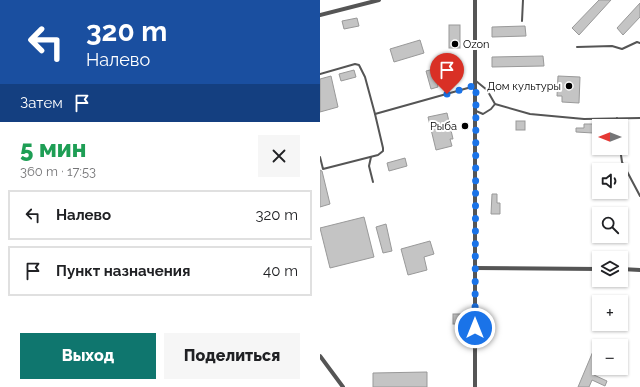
<!DOCTYPE html>
<html lang="ru">
<meta charset="utf-8">
<style>
:root{--surface:#fff;--page:#f6f6f6;--text:#202124;--muted:#757577;--line:#e0e0e0;--accent:#0f766e}
body{margin:0;font-family:Raleway,sans-serif;background:var(--page);color:var(--text);height:100vh;display:flex;flex-direction:column;font-size:15px;white-space:nowrap}
*{box-sizing:border-box;margin:0}
p{font-size:13px;color:var(--muted)}
.icon{flex:none;width:22px;height:22px;fill:none;stroke:currentColor;stroke-width:2;stroke-linecap:round;stroke-linejoin:round}
.map{position:relative;flex:1;overflow:hidden}
.details{display:flex;flex-direction:column;background:var(--surface);width:320px}
.details>*{flex:none}
.guide{background:#1a4fa0;color:#fff;overflow:hidden}
.needle{width:26px;rotate:270deg}
.buttons{position:absolute;left:272px;top:119px;display:grid;gap:8px}
.buttons a{display:grid;place-items:center;width:36px;height:36px;border-radius:0px;background:var(--surface);box-shadow:0 1px 3px #0004;font-size:20px}
.pin{position:absolute;display:grid;place-items:center;width:34px;height:34px;color:#fff;margin:-41px -17px;border-radius:50% 50% 50% 0;rotate:-45deg;box-shadow:0 0 4px #0007}
.pin .icon{rotate:45deg}
.me{position:absolute;width:44px;margin:-22px;rotate:0deg;stroke-linejoin:round;filter:drop-shadow(0 0 3px #0008)}
.turn{display:flex;align-items:center;gap:14px;height:84px;padding:0 20px;font-size:18px}
.turn .icon{width:52px;height:52px;stroke-width:2.5}
.turn b{display:block;font-size:28px;line-height:34px}
.then{display:flex;align-items:center;height:38px;padding:0 20px;background:#0003;gap:8px;font-size:15px}
.round{display:grid;place-items:center;flex:none;width:42px;height:42px;border-radius:0px;background:var(--page)}
.overview{display:flex;align-items:center;justify-content:space-between;height:68px;padding:0 20px}
h1{font-size:24px;font-weight:800;line-height:30px;color:#1e9e55}
.action{display:flex;gap:8px;margin-top:auto;padding:8px 20px}
.action a{flex:1;height:46px;border-radius:0px;background:var(--accent);color:#fff;font-size:16px;font-weight:800;line-height:46px;text-align:center}
.action a+a{background:var(--page);color:var(--text)}
ul{padding:0;list-style:none}
li{display:flex;align-items:center;gap:12px;height:50px;margin:0 8px 6px;padding:0 12px;border:2px solid var(--line);border-radius:0px}
li div{flex:1}
li b{display:block;font-size:15px}
li em{font-style:normal}
main{display:flex;flex:1;min-height:0}
.map>svg:first-child{display:block}
.building{fill:#c4c4c4;stroke:#999}
.lines{fill:none;stroke-linecap:round;stroke-linejoin:round}
.service{stroke:#555;stroke-width:2}
.minor{stroke:#555;stroke-width:4}
.route{stroke:#1a73e8;stroke-width:7;stroke-dasharray:0 12.6}
.poi-dot{fill:#000;stroke:#fff;stroke-width:1.5}
.labels{text-anchor:middle;dominant-baseline:central;stroke-width:4;stroke-linejoin:round;paint-order:stroke}
.poi-label{font-size:11px;fill:#000;stroke:#fff;text-anchor:end}
</style>
<main>
<section class="details">
<div class="guide">
<div class="turn"><svg class="icon" aria-label="left" viewBox="0 0 24 24"><path d="M17 20v-9H6M10 6l-5 5 5 5"/></svg><div><b>320 m</b>Налево</div></div>
<div class="then">Затем<svg class="icon" aria-label="arrive" viewBox="0 0 24 24"><path d="M6 21V4h12l-3 4 3 4H6"/></svg></div>
</div>
<div class="overview"><div><h1>5 мин</h1><p>360 m · 17:53</p></div><a class="round"><svg class="icon" aria-label="close" viewBox="0 0 24 24"><path d="M6 6l12 12M18 6L6 18"/></svg></a></div>
<ul>
<li><svg class="icon" aria-label="left" viewBox="0 0 24 24"><path d="M17 20v-9H6M10 6l-5 5 5 5"/></svg><div><b>Налево</b></div><em>320 m</em></li>
<li><svg class="icon" aria-label="arrive" viewBox="0 0 24 24"><path d="M6 21V4h12l-3 4 3 4H6"/></svg><div><b>Пункт назначения</b></div><em>40 m</em></li>
</ul>
<div class="action"><a>Выход</a><a>Поделиться</a></div>
</section>
<div class="map">
<svg width="320" height="387" viewBox="0 0 320 387">
<rect width="100%" height="100%" fill="#fff"/>
<g class="building">
<path d="M279,0H291L259,35L252,28Z"/>
<path d="M320,3V17L303,35L297,28Z"/>
<path d="M37,18L39,26L24,29L22,21Z"/>
<rect x="129" y="25" width="11" height="23"/>
<path d="M205,26L206,36L172,37V27Z"/>
<path d="M100,40L104,53L74,62L70,49Z"/>
<path d="M223,56L224,66L172,67V57Z"/>
<path d="M114,69L118,87L111,89L106,71Z"/>
<path d="M34,70L36,77L21,81L19,74Z"/>
<path d="M11,76L18,107L0,112V79Z"/>
<path d="M238,76L260,77L259,103L242,102V96H237Z"/>
<path d="M127,113L133,139H130L132,146L116,150L108,117Z"/>
<rect x="196" y="121" width="9" height="9"/>
<path d="M264,124H273V133L256,132V128H264Z"/>
<path d="M85,158L87,166L69,171L67,163Z"/>
<path d="M0,170L2,171L10,204L0,207Z"/>
<path d="M172,194H177V203H180V214H171Z"/>
<path d="M44,217L54,257L10,268L0,228Z"/>
<path d="M66,224L72,251L63,253L56,227Z"/>
<path d="M110,241L114,254L104,257L107,270L88,275L81,249Z"/>
<rect x="133" y="314" width="10" height="10"/>
<path d="M274,349L279,351V364L274,375L287,381L285,386L272,380L269,387H258Z"/>
<path d="M107,372V387H53V373Z"/>
</g>
<g class="lines">
<g class="service">
<path d="M202,21L203,0"/>
<path d="M257,47L292,46L302,49L317,42L320,43"/>
<path d="M0,74L35,64L39,65L45,77L55,114"/>
<path d="M175,104L210,114L264,119L320,118"/>
<path d="M156,111L163,114L171,109L175,104L167,90L156,81"/>
<path d="M297,118L298,126"/>
<path d="M300,148L302,162L320,196"/>
<path d="M0,157L3,169L58,155L63,151V148L55,114L155,86"/>
<path d="M51,157L49,166L53,182"/>
</g>
<g class="minor">
<path d="M155,0V387"/>
<path d="M0,15L59,0"/>
<path d="M155,268L279,269"/>
<path d="M301,269L320,270"/>
<path d="M0,356L23,387"/>
</g>
</g>
<g class="lines">
<path class="route" d="M127,94L156,85L155,328"/>
</g>
<g class="poi-dot">
<circle cx="135" cy="44" r="4"/>
<circle cx="249" cy="86" r="4"/>
<circle cx="145" cy="126" r="4"/>
</g>
<g class="labels">
<g class="poi-label">
<text x="143" y="44" text-anchor="start">Ozon</text>
<text x="241" y="86">Дом культуры</text>
<text x="137" y="126">Рыба</text>
</g>
</g>
</svg>
<div class="buttons">
<a><svg class="needle" viewBox="-14 -14 28 28"><path d="M0-13l5 13h-10z" fill="#e53935"/><path d="M0 13l5-13h-10z" fill="#757577"/></svg></a>
<a><svg class="icon" aria-label="sound" viewBox="0 0 24 24"><path d="M4 9h4l5-4v14l-5-4H4zM17 9q2 3 0 6"/></svg></a>
<a><svg class="icon" aria-label="search" viewBox="0 0 24 24"><circle cx="10" cy="10" r="6"/><path d="M15 15l6 6"/></svg></a>
<a><svg class="icon" aria-label="layers" viewBox="0 0 24 24"><path d="M12 4l9 5-9 5-9-5zM3 14l9 5 9-5"/></svg></a>
<a>+</a>
<a>−</a>
</div>
<div class="pin" style="left:127px;top:94px;background:#d93025"><svg class="icon" aria-label="arrive" viewBox="0 0 24 24"><path d="M6 21V4h12l-3 4 3 4H6"/></svg></div>
<svg class="me" style="left:155px;top:328px" viewBox="-20 -20 40 40"><circle r="17" fill="#1a73e8" stroke="#fff" stroke-width="3"/><path d="M0-11L8 9 0 5-8 9z" fill="#fff"/></svg>
</div>
</main>
